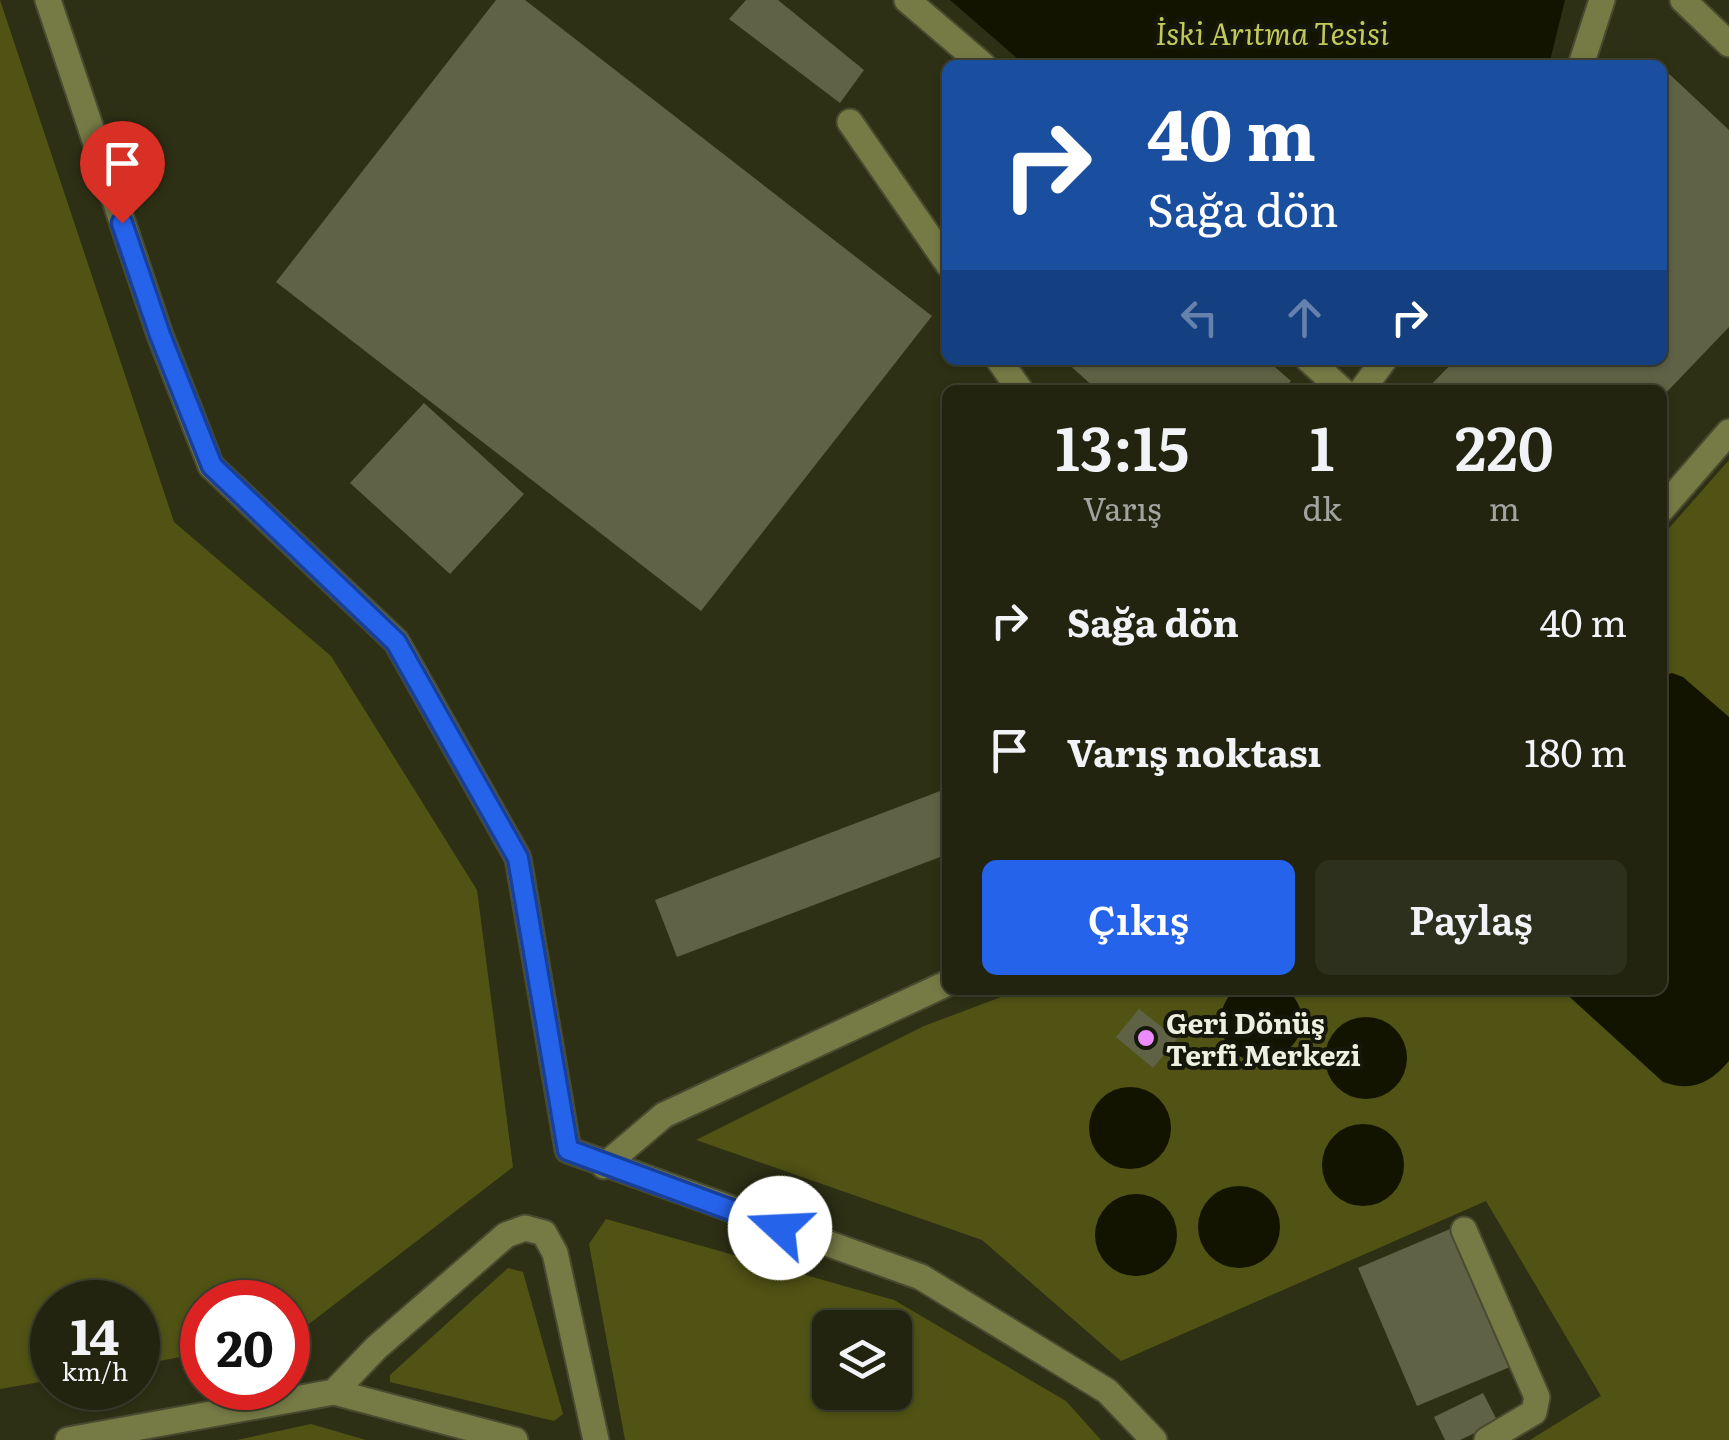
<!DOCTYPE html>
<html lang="tr">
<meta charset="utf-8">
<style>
:root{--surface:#222410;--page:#2e301e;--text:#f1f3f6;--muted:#a2a49f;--line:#3f4130;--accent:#2563eb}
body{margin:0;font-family:Literata,serif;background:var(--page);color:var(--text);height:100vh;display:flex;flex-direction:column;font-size:38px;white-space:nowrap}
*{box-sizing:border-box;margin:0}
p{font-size:32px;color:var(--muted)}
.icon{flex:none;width:55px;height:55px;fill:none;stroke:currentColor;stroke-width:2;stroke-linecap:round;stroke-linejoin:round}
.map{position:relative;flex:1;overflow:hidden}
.panel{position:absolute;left:942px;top:385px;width:725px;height:610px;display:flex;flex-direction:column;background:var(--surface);border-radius:15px;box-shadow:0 2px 8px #0004,0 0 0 2px var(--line)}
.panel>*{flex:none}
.banner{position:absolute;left:942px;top:60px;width:725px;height:305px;border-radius:15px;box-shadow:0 2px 8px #0004,0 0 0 2px var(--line);background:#1a4fa0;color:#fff;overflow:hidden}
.fabs{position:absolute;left:812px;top:1310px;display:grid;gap:20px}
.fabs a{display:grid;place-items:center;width:100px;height:100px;border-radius:15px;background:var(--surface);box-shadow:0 2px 8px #0004,0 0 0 2px var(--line);font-size:50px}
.speed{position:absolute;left:30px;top:1280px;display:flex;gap:20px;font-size:50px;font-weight:700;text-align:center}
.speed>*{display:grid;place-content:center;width:130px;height:130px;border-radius:50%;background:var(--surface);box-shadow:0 2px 8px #0004,0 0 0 2px var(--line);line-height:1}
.speed small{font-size:25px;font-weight:400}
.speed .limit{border:15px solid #d22;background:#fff;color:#111}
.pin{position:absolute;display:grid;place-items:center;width:85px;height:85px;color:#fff;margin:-102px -42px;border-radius:50% 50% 50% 0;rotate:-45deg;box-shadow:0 0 10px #0007}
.pin .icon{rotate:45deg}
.me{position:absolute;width:110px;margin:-55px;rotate:290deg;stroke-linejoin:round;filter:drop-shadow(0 0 8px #0008)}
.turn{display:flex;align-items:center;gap:35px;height:210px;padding:0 40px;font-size:45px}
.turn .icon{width:130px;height:130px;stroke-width:2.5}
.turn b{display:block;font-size:70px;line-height:85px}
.lanes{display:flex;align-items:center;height:95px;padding:0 40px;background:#0003;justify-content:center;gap:50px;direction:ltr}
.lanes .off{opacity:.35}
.eta{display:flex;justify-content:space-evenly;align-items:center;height:170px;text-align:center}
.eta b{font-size:60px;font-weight:600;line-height:70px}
.primary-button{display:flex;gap:20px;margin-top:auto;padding:20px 40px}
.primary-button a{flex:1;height:115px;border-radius:15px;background:var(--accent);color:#fff;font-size:40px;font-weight:600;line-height:115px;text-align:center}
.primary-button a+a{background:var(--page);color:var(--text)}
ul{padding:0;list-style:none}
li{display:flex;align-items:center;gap:30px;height:130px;padding:0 40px}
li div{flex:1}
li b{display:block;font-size:38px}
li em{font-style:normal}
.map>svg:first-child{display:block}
.green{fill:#505314;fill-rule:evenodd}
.water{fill:#131400}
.building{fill:#5f6245}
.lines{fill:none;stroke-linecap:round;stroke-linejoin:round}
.minor-casing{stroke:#494b31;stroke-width:29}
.minor{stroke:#767a45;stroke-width:25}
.route-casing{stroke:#184099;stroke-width:25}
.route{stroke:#2563eb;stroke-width:18}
.poi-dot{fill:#ec8cfa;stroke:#16170b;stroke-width:4}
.labels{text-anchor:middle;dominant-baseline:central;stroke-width:8;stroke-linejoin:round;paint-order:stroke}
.poi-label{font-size:28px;font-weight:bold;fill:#eef0df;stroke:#16170b;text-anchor:start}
.water-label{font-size:30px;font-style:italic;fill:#c2c95b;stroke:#16170b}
</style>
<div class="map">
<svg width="1729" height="1440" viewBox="0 0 1729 1440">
<rect width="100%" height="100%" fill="#2e3015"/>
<g class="green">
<path d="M0,0L174,522L331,656L477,890L513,1167L292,1337L288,1338V1302H202V1353L138,1365V1302H52V1380L0,1389Z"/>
<path d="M1729,460V1440H1530L1601,1396L1486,1201L1121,1361L982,1240L696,1140L924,1026L1020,990H1662L1663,535Z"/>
<path d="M606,1219L894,1300L1066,1401L1101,1440H625L589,1244ZM830,1328H895V1392H830Z"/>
<path d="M508,1268L523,1272L563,1414L554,1421L390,1382V1375Z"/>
<path d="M311,1424L366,1440H237Z"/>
</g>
<g class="water">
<path d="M950,0H1565L1549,65H1025Z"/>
<path d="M1672,673L1683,677L1729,717V1061C1709,1084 1692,1092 1663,1082L1562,990H1662V676Z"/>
<path d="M1234,990H1288C1338,1043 1242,1094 1222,1033C1217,1017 1223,1002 1234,990Z"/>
<circle cx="1366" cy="1058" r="41"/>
<circle cx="1130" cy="1128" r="41"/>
<circle cx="1363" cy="1165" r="41"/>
<circle cx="1239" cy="1227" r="41"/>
<circle cx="1136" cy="1235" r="41"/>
</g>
<g class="building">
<path d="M496,0H525L932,316L701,611L276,282Z"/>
<path d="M746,0H778L864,70L840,103L729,19Z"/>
<path d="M1665,70L1729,130V327L1662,397V390H1426L1455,360H1662Z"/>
<path d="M1064,360H1267L1291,381L1282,390H1097Z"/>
<path d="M424,403L524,494L450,574L350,483Z"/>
<path d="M948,788V854L677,957L655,900Z"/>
<path d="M1139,1009L1177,1039L1153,1068L1116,1037Z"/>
<path d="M1450,1229L1510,1367L1417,1406L1358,1268Z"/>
<path d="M1483,1393L1498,1422L1460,1440H1445L1434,1417Z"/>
</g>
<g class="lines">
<defs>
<g id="minor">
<path d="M48,0L160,335L211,466L396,641L518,858L568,1150L921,1277L1107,1391L1154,1440"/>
<path d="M907,0L983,65"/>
<path d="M1683,0L1729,44"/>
<path d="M1581,65L1602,0"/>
<path d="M850,122L948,264"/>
<path d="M999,360L1020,390"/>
<path d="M1309,360L1342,390"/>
<path d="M1362,390L1384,360"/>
<path d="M1662,509L1729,432"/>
<path d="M604,1166L664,1115L948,983"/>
<path d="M1464,1230L1537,1397L1534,1412L1487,1440"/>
<path d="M334,1392L515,1440"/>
<path d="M68,1440L334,1392L376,1348L506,1235L525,1228L544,1233L555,1253L596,1440"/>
</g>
</defs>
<use href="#minor" class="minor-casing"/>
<use href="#minor" class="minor"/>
</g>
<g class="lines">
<defs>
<path id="route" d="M122,223L160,335L212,466L396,642L518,858L568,1150L780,1228"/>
</defs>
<use href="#route" class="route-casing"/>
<use href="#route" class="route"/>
</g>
<circle class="poi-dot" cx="1146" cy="1038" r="10"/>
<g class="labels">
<g class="poi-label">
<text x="1166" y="1022">Geri Dönüş<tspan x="1166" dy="32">Terfi Merkezi</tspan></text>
</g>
<g class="water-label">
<text x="1272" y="32">İski Arıtma Tesisi</text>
</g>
</g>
</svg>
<div class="fabs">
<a><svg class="icon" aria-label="layers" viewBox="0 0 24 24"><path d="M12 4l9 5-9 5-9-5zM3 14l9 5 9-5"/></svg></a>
</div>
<div class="speed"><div>14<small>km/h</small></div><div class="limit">20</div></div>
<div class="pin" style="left:122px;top:223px;background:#d93025"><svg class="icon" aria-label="arrive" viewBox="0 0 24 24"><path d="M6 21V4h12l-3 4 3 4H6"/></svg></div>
<svg class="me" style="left:780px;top:1228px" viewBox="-20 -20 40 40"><circle r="19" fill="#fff"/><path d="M0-13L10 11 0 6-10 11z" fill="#2563eb"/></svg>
<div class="banner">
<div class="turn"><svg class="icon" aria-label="right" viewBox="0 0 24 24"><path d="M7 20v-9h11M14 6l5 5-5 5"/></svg><div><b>40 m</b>Sağa dön</div></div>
<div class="lanes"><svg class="icon off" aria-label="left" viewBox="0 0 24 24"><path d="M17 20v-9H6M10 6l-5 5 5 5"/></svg><svg class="icon off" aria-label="ahead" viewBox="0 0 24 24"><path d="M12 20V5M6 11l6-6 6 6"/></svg><svg class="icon" aria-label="right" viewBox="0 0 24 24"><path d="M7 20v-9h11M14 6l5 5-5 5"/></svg></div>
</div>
<section class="panel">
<div class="eta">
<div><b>13:15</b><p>Varış</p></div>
<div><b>1</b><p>dk</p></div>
<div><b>220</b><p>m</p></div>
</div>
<ul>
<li><svg class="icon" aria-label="right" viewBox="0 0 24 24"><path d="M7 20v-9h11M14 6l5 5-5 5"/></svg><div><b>Sağa dön</b></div><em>40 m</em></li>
<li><svg class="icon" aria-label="arrive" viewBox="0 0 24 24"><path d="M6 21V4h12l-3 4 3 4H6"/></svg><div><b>Varış noktası</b></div><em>180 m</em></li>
</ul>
<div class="primary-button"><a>Çıkış</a><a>Paylaş</a></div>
</section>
</div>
